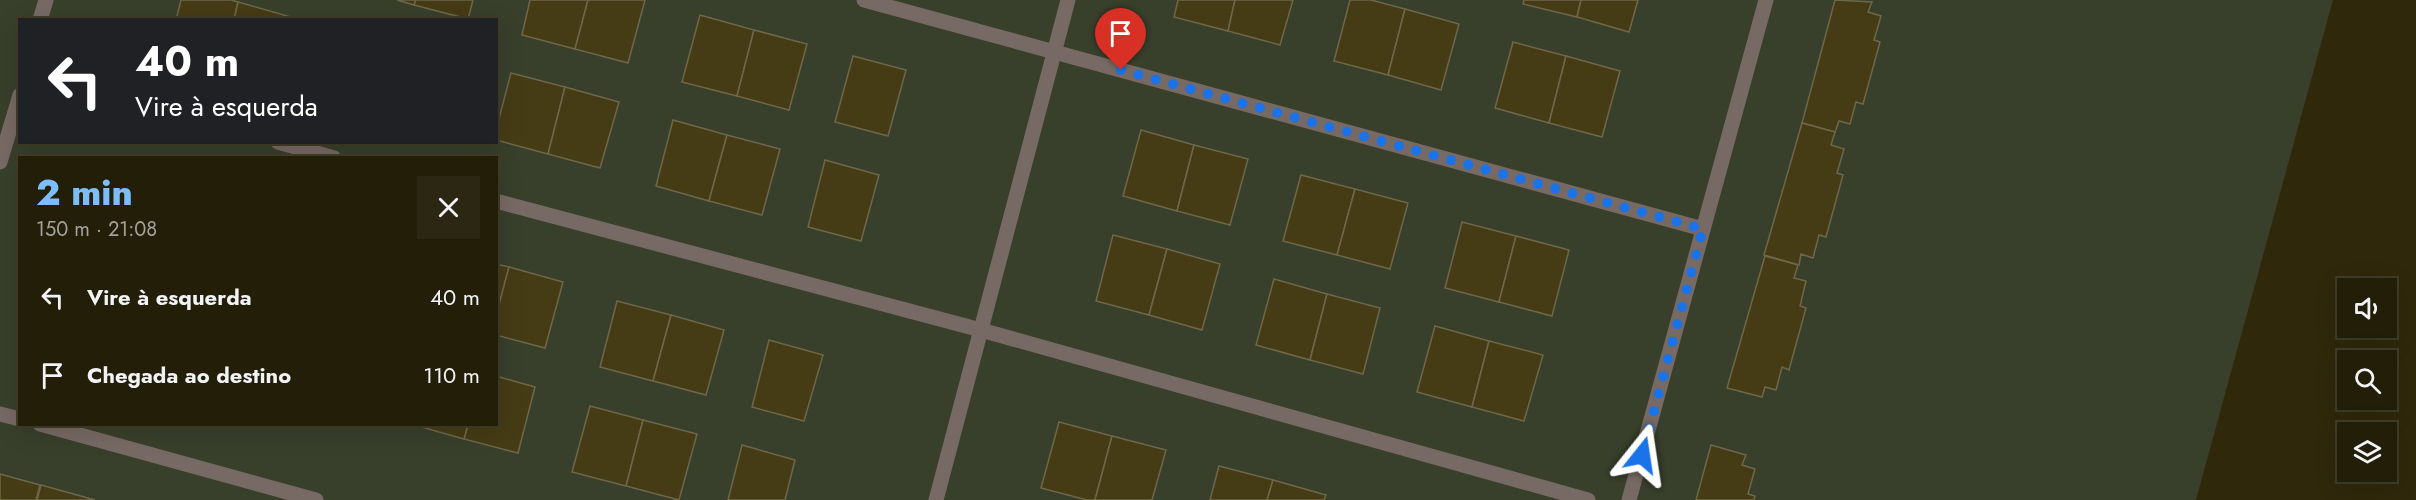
<!DOCTYPE html>
<html lang="pt">
<meta charset="utf-8">
<style>
:root{--surface:#231e08;--page:#2b2712;--text:#f1f3f6;--muted:#a3a29c;--line:#403c29;--accent:#7dbef9}
body{margin:0;font-family:Jost,sans-serif;background:var(--page);color:var(--text);height:100vh;display:flex;flex-direction:column;font-size:22px;white-space:nowrap}
*{box-sizing:border-box;margin:0}
p{font-size:20px;color:var(--muted)}
.icon{flex:none;width:33px;height:33px;fill:none;stroke:currentColor;stroke-width:2;stroke-linecap:round;stroke-linejoin:round}
.map{position:relative;flex:1;overflow:hidden}
.drawer{position:absolute;left:18px;top:156px;width:480px;height:270px;display:flex;flex-direction:column;background:var(--surface);border-radius:0px;box-shadow:0 6px 24px #0002,0 0 0 2px var(--line)}
.drawer>*{flex:none}
.hud{position:absolute;left:18px;top:18px;width:480px;height:126px;border-radius:0px;box-shadow:0 6px 24px #0002,0 0 0 2px var(--line);background:#202124;color:#fff;overflow:hidden}
.fabs{position:absolute;left:2337px;top:278px;display:grid;gap:12px}
.fabs a{display:grid;place-items:center;width:60px;height:60px;border-radius:0px;background:var(--surface);box-shadow:0 6px 24px #0002,0 0 0 2px var(--line);font-size:30px}
.pin{position:absolute;display:grid;place-items:center;width:51px;height:51px;color:#fff;margin:-62px -26px;border-radius:50% 50% 50% 0;rotate:-45deg;box-shadow:0 0 6px #0007}
.pin .icon{rotate:45deg}
.me{position:absolute;width:66px;margin:-33px;rotate:15deg;stroke-linejoin:round;filter:drop-shadow(0 0 4px #0008)}
.turn{display:flex;align-items:center;gap:21px;height:126px;padding:0 18px;font-size:27px}
.turn .icon{width:78px;height:78px;stroke-width:2.5}
.turn b{display:block;font-size:42px;line-height:51px}
.round{display:grid;place-items:center;flex:none;width:63px;height:63px;border-radius:0px;background:var(--page)}
.overview{display:flex;align-items:center;justify-content:space-between;height:102px;padding:0 18px}
h1{font-size:36px;font-weight:800;line-height:45px;color:var(--accent)}
ul{padding:0;list-style:none}
li{display:flex;align-items:center;gap:18px;height:78px;padding:0 18px}
li div{flex:1}
li b{display:block;font-size:22px}
li em{font-style:normal}
.map>svg:first-child{display:block}
.green{fill:#383f2b;fill-rule:evenodd}
.building{fill:#453b15;stroke:#6f6749;stroke-width:1.5}
.lines{fill:none;stroke-linecap:round;stroke-linejoin:round}
.lane{stroke:#776963;stroke-width:15}
.route{stroke:#1a73e8;stroke-width:10;stroke-dasharray:0 18}
</style>
<div class="map">
<svg width="2416" height="500" viewBox="0 0 2416 500">
<rect width="100%" height="100%" fill="#2f280b"/>
<path class="green" d="M0,0H2333L2196,500H0ZM20,20H496V142H20ZM20,158H496V424H20Z"/>
<g class="building">
<path d="M181,0H231L238,2L234,20H176Z"/>
<path d="M397,0H416L414,5Z"/>
<path d="M416,0H473L468,19L414,5Z"/>
<path d="M530,0H588L575,49L522,35Z"/>
<path d="M588,0H645L628,63L575,49Z"/>
<path d="M1178,0H1235L1228,31L1174,17Z"/>
<path d="M1235,0H1293L1280,45L1228,31Z"/>
<path d="M1350,0H1371L1405,9L1388,75L1334,61Z"/>
<path d="M1524,0H1581L1577,17L1523,4Z"/>
<path d="M1581,0H1638L1629,32L1577,17Z"/>
<path d="M1835,0L1872,2L1868,12L1881,16L1874,40L1880,42L1863,104L1856,102L1850,124L1839,121L1835,132L1802,123Z"/>
<path d="M238,2L291,17V20H234Z"/>
<path d="M1405,9L1459,24L1441,90L1388,75Z"/>
<path d="M700,15L754,30L737,96L682,82Z"/>
<path d="M754,30L807,44L789,110L737,96Z"/>
<path d="M1513,42L1566,56L1549,123L1495,108Z"/>
<path d="M853,56L906,70L888,136L835,122Z"/>
<path d="M1566,56L1620,71L1602,137L1549,123Z"/>
<path d="M511,73L565,87L548,154L496,140V130Z"/>
<path d="M565,87L619,102L600,168L548,154Z"/>
<path d="M673,120L727,135L709,201L656,186Z"/>
<path d="M1802,123L1835,132L1831,145L1844,149L1837,173L1843,175L1826,237L1819,235L1813,258L1801,254L1799,265L1764,255Z"/>
<path d="M1141,130L1194,145L1177,211L1123,196Z"/>
<path d="M727,135L780,149L762,215L709,201Z"/>
<path d="M1194,145L1248,159L1230,225L1177,211Z"/>
<path d="M825,160L879,175L861,241L808,227Z"/>
<path d="M1301,175L1355,189L1337,255L1283,241Z"/>
<path d="M1355,189L1408,203L1390,269L1337,255Z"/>
<path d="M1462,222L1516,236L1499,302L1445,288Z"/>
<path d="M1113,235L1167,249L1149,315L1096,301Z"/>
<path d="M1516,236L1569,250L1552,316L1499,302Z"/>
<path d="M1167,249L1220,264L1202,330L1149,315Z"/>
<path d="M1765,256L1798,265L1794,278L1806,281L1800,306L1806,308L1789,370L1782,367L1776,390L1765,387L1762,397L1727,388Z"/>
<path d="M496,264L509,267L496,316Z"/>
<path d="M509,267L563,282L545,348L496,335V316Z"/>
<path d="M1274,279L1327,294L1310,360L1256,345Z"/>
<path d="M1327,294L1380,308L1363,374L1310,360Z"/>
<path d="M617,301L671,315L653,381L600,367Z"/>
<path d="M671,315L724,330L706,395L653,381Z"/>
<path d="M1435,326L1489,341L1472,407L1417,392Z"/>
<path d="M769,340L823,355L804,421L752,407Z"/>
<path d="M1489,341L1543,355L1524,421L1472,407Z"/>
<path d="M496,376L535,387L518,453L464,439L468,424H496Z"/>
<path d="M590,406L643,420L626,486L572,472Z"/>
<path d="M643,420L697,434L679,500L626,486Z"/>
<path d="M1059,422L1112,436L1095,500H1087L1041,488Z"/>
<path d="M411,424H468L464,439Z"/>
<path d="M1112,436L1166,450L1152,500H1095Z"/>
<path d="M742,445L795,460L785,500H728Z"/>
<path d="M1711,445L1746,455L1742,465L1755,469L1748,494L1755,496L1754,500H1696Z"/>
<path d="M1219,466L1273,480L1267,500H1210Z"/>
<path d="M0,474L40,485L36,500H0Z"/>
<path d="M1273,480L1326,495L1324,500H1267Z"/>
<path d="M41,485L95,500H37Z"/>
</g>
<g class="lines">
<g class="lane">
<path d="M864,0L1703,229"/>
<path d="M40,20L46,0"/>
<path d="M278,142L334,158"/>
<path d="M0,162L20,95"/>
<path d="M496,201L981,330L1588,500"/>
<path d="M0,414L20,419"/>
<path d="M40,424L316,500"/>
<path d="M936,500L1068,0"/>
<path d="M1629,500L1766,0"/>
</g>
</g>
<g class="lines">
<path class="route" d="M1121,70L1703,229L1642,455"/>
</g>
</svg>
<div class="fabs">
<a><svg class="icon" aria-label="sound" viewBox="0 0 24 24"><path d="M4 9h4l5-4v14l-5-4H4zM17 9q2 3 0 6"/></svg></a>
<a><svg class="icon" aria-label="search" viewBox="0 0 24 24"><circle cx="10" cy="10" r="6"/><path d="M15 15l6 6"/></svg></a>
<a><svg class="icon" aria-label="layers" viewBox="0 0 24 24"><path d="M12 4l9 5-9 5-9-5zM3 14l9 5 9-5"/></svg></a>
</div>
<div class="pin" style="left:1121px;top:70px;background:#d93025"><svg class="icon" aria-label="arrive" viewBox="0 0 24 24"><path d="M6 21V4h12l-3 4 3 4H6"/></svg></div>
<svg class="me" style="left:1642px;top:455px" viewBox="-20 -20 40 40"><path d="M0-17L14 15 0 8-14 15z" fill="#1a73e8" stroke="#fff" stroke-width="4"/></svg>
<div class="hud">
<div class="turn"><svg class="icon" aria-label="left" viewBox="0 0 24 24"><path d="M17 20v-9H6M10 6l-5 5 5 5"/></svg><div><b>40 m</b>Vire à esquerda</div></div>
</div>
<section class="drawer">
<div class="overview"><div><h1>2 min</h1><p>150 m · 21:08</p></div><a class="round"><svg class="icon" aria-label="close" viewBox="0 0 24 24"><path d="M6 6l12 12M18 6L6 18"/></svg></a></div>
<ul>
<li><svg class="icon" aria-label="left" viewBox="0 0 24 24"><path d="M17 20v-9H6M10 6l-5 5 5 5"/></svg><div><b>Vire à esquerda</b></div><em>40 m</em></li>
<li><svg class="icon" aria-label="arrive" viewBox="0 0 24 24"><path d="M6 21V4h12l-3 4 3 4H6"/></svg><div><b>Chegada ao destino</b></div><em>110 m</em></li>
</ul>
</section>
</div>
